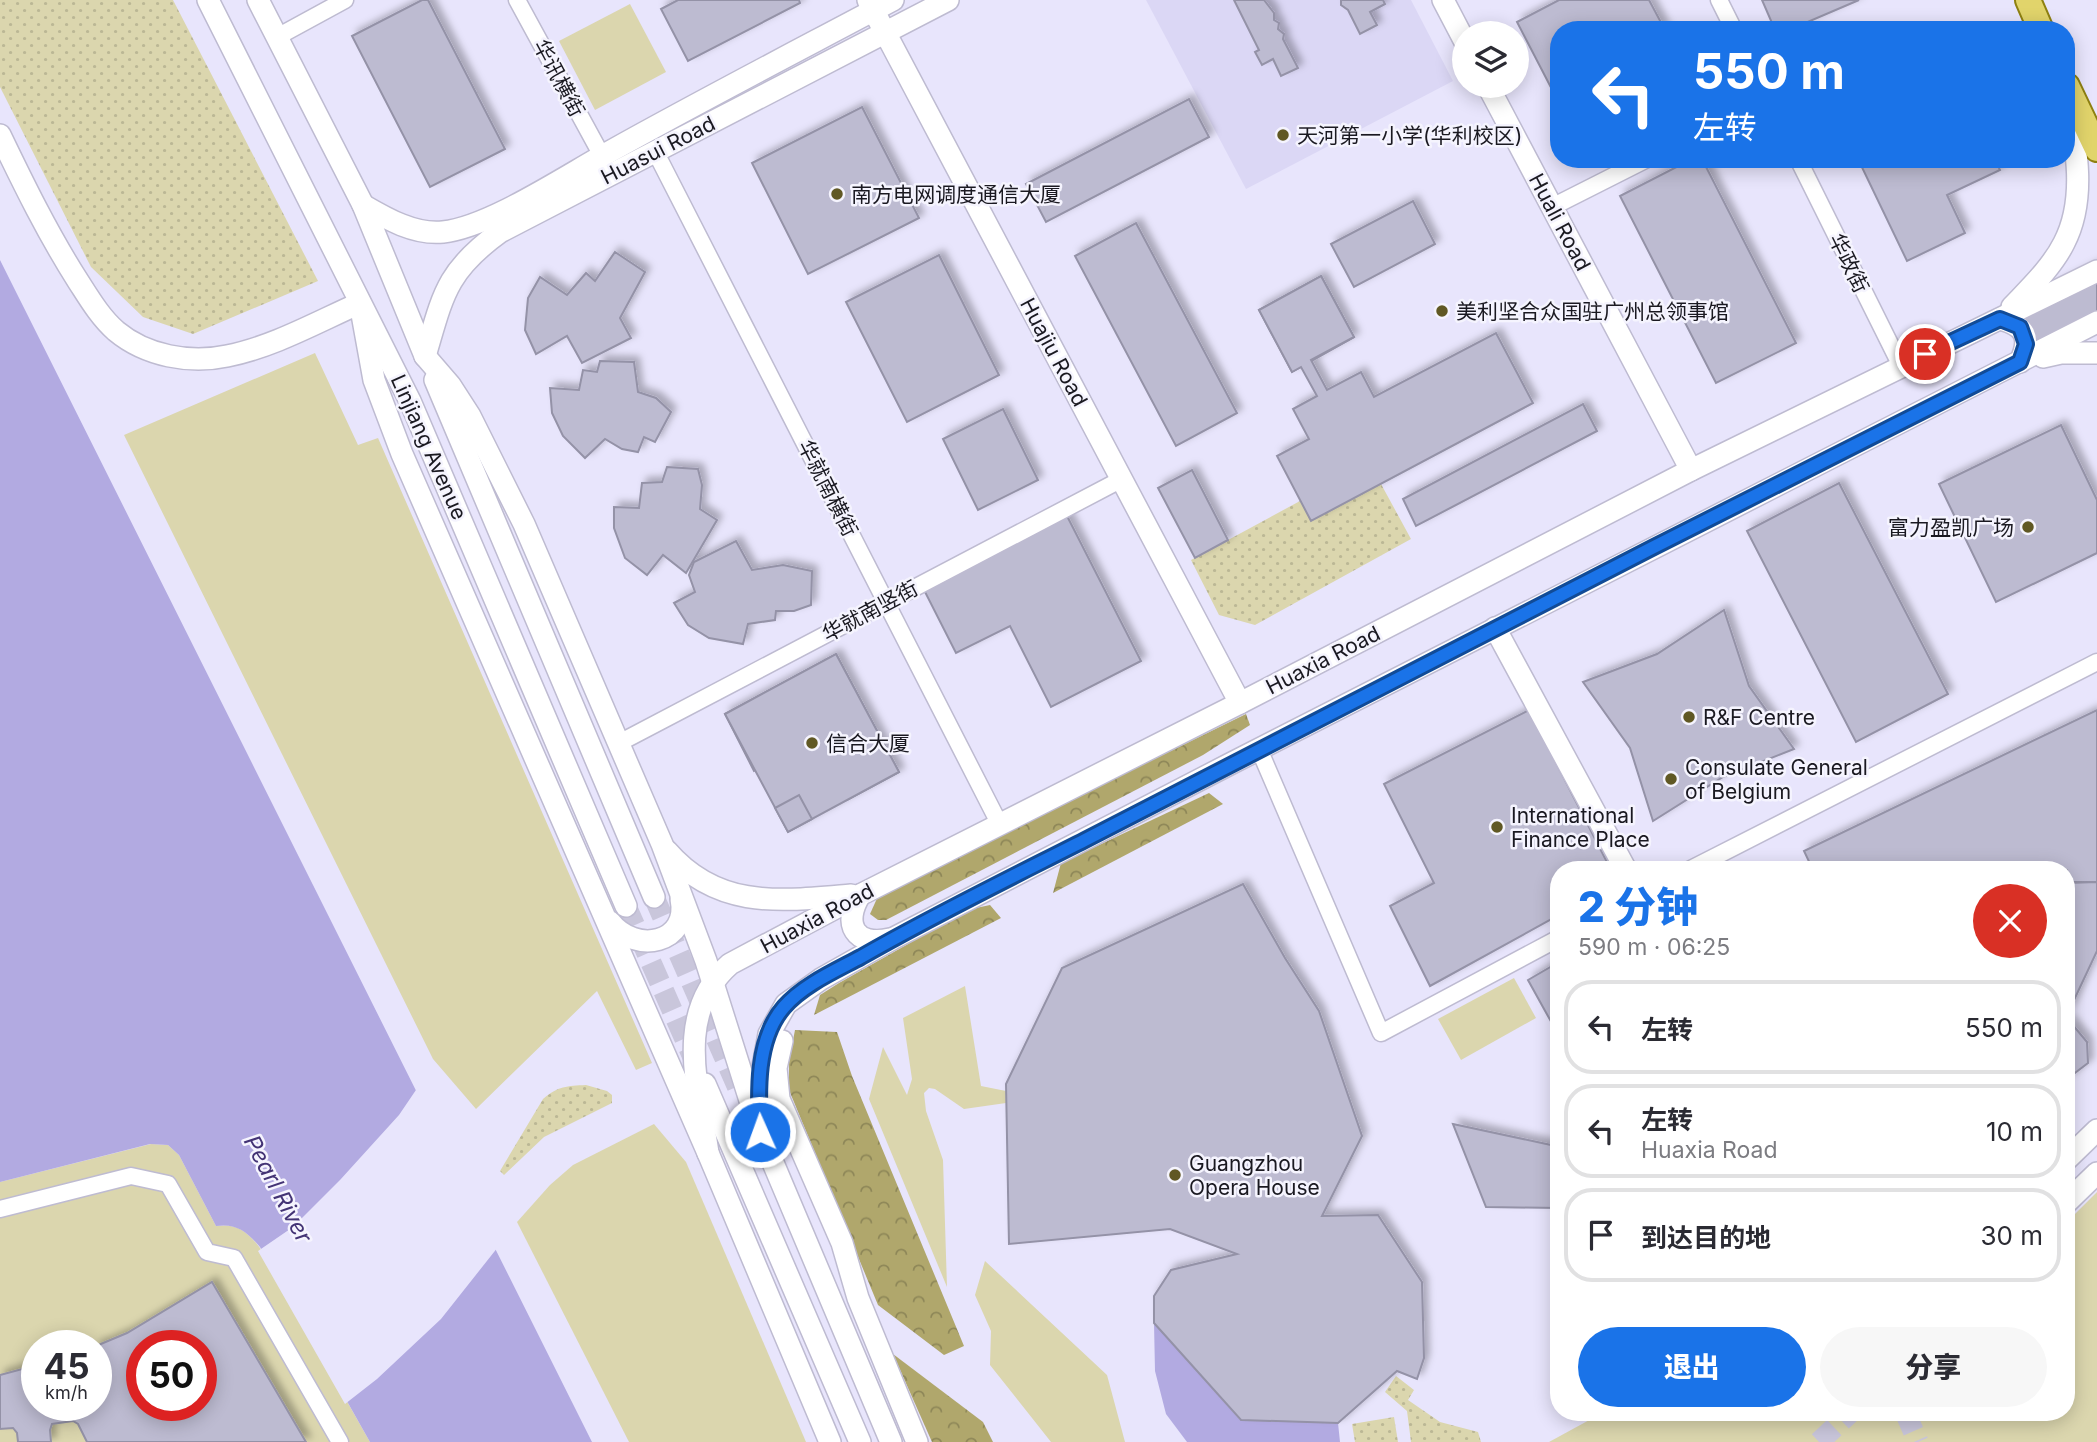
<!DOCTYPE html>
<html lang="zh">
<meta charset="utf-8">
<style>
:root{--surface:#fff;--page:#f7f7f7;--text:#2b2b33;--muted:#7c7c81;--line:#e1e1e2;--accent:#1a73e8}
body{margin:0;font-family:Inter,"Noto Sans SC",sans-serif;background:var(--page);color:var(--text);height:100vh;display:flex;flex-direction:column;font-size:26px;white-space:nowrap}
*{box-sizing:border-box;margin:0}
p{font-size:23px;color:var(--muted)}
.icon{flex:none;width:38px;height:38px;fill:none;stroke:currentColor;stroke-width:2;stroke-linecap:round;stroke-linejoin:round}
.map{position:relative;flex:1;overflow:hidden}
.details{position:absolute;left:1550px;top:861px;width:525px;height:560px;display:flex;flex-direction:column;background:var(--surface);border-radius:28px;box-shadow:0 4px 18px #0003}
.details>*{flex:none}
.banner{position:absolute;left:1550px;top:21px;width:525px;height:147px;border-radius:28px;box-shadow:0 4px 18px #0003;background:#1a73e8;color:#fff;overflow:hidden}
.tools{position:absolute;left:1452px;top:21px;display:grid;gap:14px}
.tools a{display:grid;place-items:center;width:77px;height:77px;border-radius:50%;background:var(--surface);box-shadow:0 4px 18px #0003;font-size:35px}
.speed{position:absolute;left:21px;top:1330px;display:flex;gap:14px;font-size:35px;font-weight:700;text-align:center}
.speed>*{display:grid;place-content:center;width:91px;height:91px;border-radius:50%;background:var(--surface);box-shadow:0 4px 18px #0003;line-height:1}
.speed small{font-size:18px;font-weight:400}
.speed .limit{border:10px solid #d22;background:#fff;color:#111}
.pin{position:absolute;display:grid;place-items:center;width:60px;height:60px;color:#fff;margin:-30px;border:4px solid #fff;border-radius:50%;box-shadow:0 2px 7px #0007}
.me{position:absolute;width:77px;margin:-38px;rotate:358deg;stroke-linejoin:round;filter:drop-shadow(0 0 5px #0008)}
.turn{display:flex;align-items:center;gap:24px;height:147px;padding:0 28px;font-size:32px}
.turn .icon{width:91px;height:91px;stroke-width:2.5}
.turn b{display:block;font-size:49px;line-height:60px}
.round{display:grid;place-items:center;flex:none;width:74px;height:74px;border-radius:37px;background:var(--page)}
.summary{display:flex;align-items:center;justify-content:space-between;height:119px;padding:0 28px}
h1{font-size:42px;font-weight:800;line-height:52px;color:var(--accent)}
.primary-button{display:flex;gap:14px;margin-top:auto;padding:14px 28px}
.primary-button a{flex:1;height:80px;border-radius:42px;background:var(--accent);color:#fff;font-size:28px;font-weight:800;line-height:80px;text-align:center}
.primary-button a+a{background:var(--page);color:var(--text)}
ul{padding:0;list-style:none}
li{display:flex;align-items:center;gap:21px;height:94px;margin:0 14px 10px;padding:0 14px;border:4px solid var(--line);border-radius:28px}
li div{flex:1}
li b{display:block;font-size:26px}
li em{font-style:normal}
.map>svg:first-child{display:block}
.built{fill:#dbd7f5}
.grass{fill:url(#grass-dots)}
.forest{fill:url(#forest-crowns)}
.park{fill:#dbd6ae;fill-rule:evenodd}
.water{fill:#b2aae1}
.pier{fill:#e8e5fc}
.building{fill:#bdbbd1;stroke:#9492a7;stroke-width:2;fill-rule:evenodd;filter:url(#shadow)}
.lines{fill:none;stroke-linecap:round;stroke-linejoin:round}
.secondary-tunnel{stroke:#c9c6db;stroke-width:21;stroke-dasharray:21 10;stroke-linecap:butt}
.street-casing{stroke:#bebbd1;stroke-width:19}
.secondary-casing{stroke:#bebbd1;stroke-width:24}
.primary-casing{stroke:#8e8011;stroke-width:28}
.street{stroke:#fff;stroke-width:16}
.secondary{stroke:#fff;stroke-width:21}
.primary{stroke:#e1d46b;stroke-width:24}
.route-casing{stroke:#114b97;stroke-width:18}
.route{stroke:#1a73e8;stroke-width:12}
.poi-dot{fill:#605824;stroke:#f5f4fe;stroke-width:2.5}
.labels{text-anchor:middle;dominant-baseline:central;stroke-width:5;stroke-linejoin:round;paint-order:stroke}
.street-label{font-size:21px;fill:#1a1921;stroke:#f5f4fe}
.poi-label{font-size:21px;fill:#1a1921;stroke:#f5f4fe;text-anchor:start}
.water-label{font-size:23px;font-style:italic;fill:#433375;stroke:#f5f4fe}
</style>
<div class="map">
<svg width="2097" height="1442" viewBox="0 0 2097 1442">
<defs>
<pattern id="grass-dots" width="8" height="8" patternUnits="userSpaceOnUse" patternTransform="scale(1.75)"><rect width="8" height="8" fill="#dbd6ae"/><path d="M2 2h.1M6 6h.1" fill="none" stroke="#bbb795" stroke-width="1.8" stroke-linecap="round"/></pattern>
<pattern id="forest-crowns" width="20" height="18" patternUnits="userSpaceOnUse" patternTransform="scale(1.75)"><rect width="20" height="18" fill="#b0a76c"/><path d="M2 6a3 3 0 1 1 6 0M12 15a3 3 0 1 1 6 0" fill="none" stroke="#8e8758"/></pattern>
<filter id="shadow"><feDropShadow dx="5" dy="-5" stdDeviation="3.5" flood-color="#0004"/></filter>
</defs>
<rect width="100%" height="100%" fill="#e8e5fc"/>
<path class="built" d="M1146,0H1411L1453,81L1246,189Z"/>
<g class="grass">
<path d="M0,0H173L318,281L193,334L143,317L91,267L0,87Z"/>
<path d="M1381,484L1411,539L1255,625L1219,615L1191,560L1300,501L1311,520Z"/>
<path d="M586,1085L607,1091L612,1095V1103L544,1137L504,1175L500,1171L543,1099C558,1086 567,1086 586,1085Z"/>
<path d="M1396,1376L1414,1390L1408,1400L1440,1422L1478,1432L1481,1442H1411L1407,1411L1385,1392Z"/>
<path d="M1394,1417L1398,1442H1355L1352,1424Z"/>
</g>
<g class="forest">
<path d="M1246,714L1250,725L1203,755L886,920H878L870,914L879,894Z"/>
<path d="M1209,793L1223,804L1053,893L1061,863Z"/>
<path d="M990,905L1001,918L814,1015L820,995L839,983L938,927L976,908Z"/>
<path d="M795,1030L837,1032L852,1076L964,1346L944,1355L878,1305L789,1090V1061Z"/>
<path d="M893,1354L983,1422L993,1442H932Z"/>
</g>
<g class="park">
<path d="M630,4L666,72L595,110L559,41Z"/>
<path d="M315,353L358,445L378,438L652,1063L636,1070L597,991L476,1109L433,1059L124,435Z"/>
<path d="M1514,978L1536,1018L1461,1060L1438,1019Z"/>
<path d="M965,986L981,1086L1006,1091V1103L964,1109L935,1089L929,1088L924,1093L926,1111L943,1160L947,1287L869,1099L883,1047L907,1095L912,1079L903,1018Z"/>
<path d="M654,1124L686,1162L806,1442H629L517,1222L550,1185L573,1165Z"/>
<path d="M151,1144L168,1145L179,1155L216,1226C237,1223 247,1231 260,1248L370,1442H0V1182ZM37,1346H96V1405H37ZM142,1346H201V1405H142Z"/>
<path d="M2097,1192V1442H1549L1604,1412H2067V1222Z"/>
<path d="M985,1261L1107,1375L1125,1442H1051L990,1365L991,1331L975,1295Z"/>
</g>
<g class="water">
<path d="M0,260L592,1442H370L260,1247C247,1232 237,1223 216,1226L179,1155L168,1145L150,1144L0,1182Z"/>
<path d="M1154,1323L1240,1420L1338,1423L1340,1442H1187L1166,1414L1155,1371Z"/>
</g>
<path class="pier" d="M418,1087L498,1247L441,1319L377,1379L345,1404L258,1251L293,1227L340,1180L399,1115Z"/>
<g class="building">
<path d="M422,0H428L505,149L430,187L352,36Z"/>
<path d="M678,0H799L800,3L688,61L661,9Z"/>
<path d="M1234,0H1264L1274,13V20L1279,23L1278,29L1284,34L1283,39L1298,68L1281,76L1273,59L1262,65L1255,52L1259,50Z"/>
<path d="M1341,0H1383L1385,4L1370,12L1377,25L1360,34L1348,10L1341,5Z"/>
<path d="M1559,0H1649L1665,30H1559V103L1517,22Z"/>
<path d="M1762,0H1859L1789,30H1775Z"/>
<path d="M1189,99L1209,137L1046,222L1026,184Z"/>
<path d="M862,107L919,218L808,274L752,163Z"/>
<path d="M1692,159H1702L1796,343L1716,383L1620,196Z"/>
<path d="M1858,159H1995L2000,170L1947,195L1965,233L1907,261Z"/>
<path d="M1413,201L1435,244L1354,287L1331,244Z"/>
<path d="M1136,223L1237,413L1176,446L1075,256Z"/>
<path d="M615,252L645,272L620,318L631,338L582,363L567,336L536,354L525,330L528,298L540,277L567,295L586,273L595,281Z"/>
<path d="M939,255L999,375L907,422L846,302Z"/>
<path d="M2097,265V320L2027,356L2005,312Z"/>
<path d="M2097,266V320L2027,355L2005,312Z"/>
<path d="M1321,276L1354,337L1292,372L1259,310Z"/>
<path d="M1321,276L1354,337L1311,360L1327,390L1361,372L1374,397L1496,333L1533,403L1311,521L1277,456L1309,439L1293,409L1317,396L1301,367L1292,372L1259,310Z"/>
<path d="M600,361L634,362L638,392L656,398L671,412L655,442L644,437L638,452L622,449L605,439L585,458L563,436L552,413L550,388L579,390L583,370L597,372Z"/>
<path d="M1583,404L1597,431L1416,526L1403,499Z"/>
<path d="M1003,409L1038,480L978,510L943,439Z"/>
<path d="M2061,425L2097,500V553L1996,602L1939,484Z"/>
<path d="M667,467L698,469L702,485L700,509L717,520L686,573L663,555L647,575L625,558L614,528V507L639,508L642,483L662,482Z"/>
<path d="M1192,470L1228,540L1195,558L1158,488Z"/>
<path d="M1839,483L1948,694L1856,742L1747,531Z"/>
<path d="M1066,514L1141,661L1051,707L1010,626L956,653L922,586Z"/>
<path d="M736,541L752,570L783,565L812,571L811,605L794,611H776L775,620L748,624L743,644L709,638L688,625L674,603L695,592L689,575L694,562Z"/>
<path d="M1724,610L1749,686L1794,749L1723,777L1653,821L1630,748L1583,682L1657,654Z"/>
<path d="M836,654L899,772L847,800L814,739L754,771L725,714Z"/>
<path d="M836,654L899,772L788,832L725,714Z"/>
<path d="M1529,710L1611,870H1559V915L1430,986L1390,906L1434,883L1384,784Z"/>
<path d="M2097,710V882H2067V870H1813L1804,851Z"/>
<path d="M799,795L812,819L788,832L775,808Z"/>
<path d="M2097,882V951L2067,1015V883Z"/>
<path d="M1243,884L1285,958L1319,1011L1362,1136L1322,1216L1378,1215L1422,1282L1424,1358L1417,1379L1397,1371L1338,1423L1241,1420L1154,1323V1296L1171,1270L1237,1254L1170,1229L1009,1244L1006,1084L1062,968Z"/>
<path d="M1559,962V1036L1528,980Z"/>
<path d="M2067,1018L2087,1042L2088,1063L2067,1079Z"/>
<path d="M1453,1124L1551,1145L1559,1151V1208L1486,1207Z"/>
<path d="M212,1282L306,1442H87L78,1424L73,1421L52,1424L50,1430L51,1442H18L17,1433L13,1428L0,1429V1375L37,1365V1405H96V1346L127,1333ZM142,1346H201V1405H142Z"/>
</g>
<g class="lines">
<g class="secondary-tunnel">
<path d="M654,897L738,1088"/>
<path d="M626,906L696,1064"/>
<path d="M1905,1412L1918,1442"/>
<path d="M1819,1442L1851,1412"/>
</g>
<defs>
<g id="street">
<path d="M517,0L602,156"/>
<path d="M1719,0L1734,30"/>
<path d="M277,37L345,0"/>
<path d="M655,151L1000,825"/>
<path d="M1798,159L1901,366"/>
<path d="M1552,207L1647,159"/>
<path d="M619,743L1122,479"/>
<path d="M1259,749L1381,1033L1559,938"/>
<path d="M1689,870L2097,662"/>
<path d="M0,1209L131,1176L168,1184L207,1252L234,1258L340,1442"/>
</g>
<g id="secondary">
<path d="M208,0L410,401L626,906"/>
<path d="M258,0L363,205L425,356L450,385L470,416L524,524L662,844L706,961L760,1132L891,1442"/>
<path d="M868,0L1240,703"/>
<path d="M1443,0L1465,42"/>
<path d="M1488,86L1691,470"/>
<path d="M0,135C24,185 48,234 78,281C89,298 100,317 116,331C146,356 190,364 227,356C273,347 317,322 360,303"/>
<path d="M363,205C387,219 415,235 443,232C490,227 567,175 611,151C704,99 799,50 893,0"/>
<path d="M360,303L374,380L402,454L708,1153L830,1442"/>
<path d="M2012,307C2030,288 2052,267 2064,243C2087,199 2076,145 2067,98"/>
<path d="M2000,319C2025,326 2032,337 2020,362"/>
<path d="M425,356C443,295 446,271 500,232L948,0"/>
<path d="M2043,357L2061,353H2097"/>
<path d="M435,380L654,897"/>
<path d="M1495,628L1626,870"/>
<path d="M667,851C718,910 781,901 851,895"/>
<path d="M860,895C842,924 855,947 890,939"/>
<path d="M610,922C636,955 690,943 681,899"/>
<path d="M782,1041L776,1068L779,1099L842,1243L858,1298L917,1442"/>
<path d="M705,1084L860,1442"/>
<path d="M760,1132L758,1093L769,1034L786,1004L821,979L892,939L1228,765L2097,322"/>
<path d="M708,1153C699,1089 673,1014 730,964L860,895L1240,703L1691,470L2097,271"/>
<path d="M2067,1159L2097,1130"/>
<path d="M2067,1202L2097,1173"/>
</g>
<g id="primary">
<path d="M2028,0L2041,30"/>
<path d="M2067,86L2097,149"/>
</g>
</defs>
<use href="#street" class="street-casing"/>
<use href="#secondary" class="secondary-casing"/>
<use href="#primary" class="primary-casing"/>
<use href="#street" class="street"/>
<use href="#secondary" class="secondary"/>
<use href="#primary" class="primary"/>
</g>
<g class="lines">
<defs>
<path id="route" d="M760,1132C758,1092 756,1039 784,1007C803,985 835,971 861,957C934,915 1010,878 1085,840C1396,678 1707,519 2020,362L2026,344L2020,327L2000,319L1925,354"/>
</defs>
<use href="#route" class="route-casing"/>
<use href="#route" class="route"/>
</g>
<g class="poi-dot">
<circle cx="1283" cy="135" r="7"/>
<circle cx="837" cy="194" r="7"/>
<circle cx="1442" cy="311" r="7"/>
<circle cx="2028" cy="527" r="7"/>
<circle cx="1689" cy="717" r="7"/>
<circle cx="812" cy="743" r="7"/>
<circle cx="1671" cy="779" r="7"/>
<circle cx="1497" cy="827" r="7"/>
<circle cx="1175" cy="1175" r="7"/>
</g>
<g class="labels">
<g class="street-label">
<text transform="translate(559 78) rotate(62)">华讯横街</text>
<text transform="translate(658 150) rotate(-27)">Huasui Road</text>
<text transform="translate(1560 222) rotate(62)">Huali Road</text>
<text transform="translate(1849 263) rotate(64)">华政街</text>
<text transform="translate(1054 352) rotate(62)">Huajiu Road</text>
<text transform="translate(429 447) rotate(66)">Linjiang Avenue</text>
<text transform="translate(828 488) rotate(63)">华就南横街</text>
<text transform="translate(870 611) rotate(-28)">华就南竖街</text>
<text transform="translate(1323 660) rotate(-27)">Huaxia Road</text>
<text transform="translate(817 918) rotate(-28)">Huaxia Road</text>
</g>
<g class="poi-label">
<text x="1297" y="135">天河第一小学(华利校区)</text>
<text x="851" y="194">南方电网调度通信大厦</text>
<text x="1456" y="311">美利坚合众国驻广州总领事馆</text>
<text x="2014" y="527" text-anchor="end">富力盈凯广场</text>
<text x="1703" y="717">R&amp;F Centre</text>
<text x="826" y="743">信合大厦</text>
<text x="1685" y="767">Consulate General<tspan x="1685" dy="24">of Belgium</tspan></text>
<text x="1511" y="815">International<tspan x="1511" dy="24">Finance Place</tspan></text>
<text x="1189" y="1163">Guangzhou<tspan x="1189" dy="24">Opera House</tspan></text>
</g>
<g class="water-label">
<text transform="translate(278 1189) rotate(62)">Pearl River</text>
</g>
</g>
</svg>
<div class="tools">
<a><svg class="icon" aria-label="layers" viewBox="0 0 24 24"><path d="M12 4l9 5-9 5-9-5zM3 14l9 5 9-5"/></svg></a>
</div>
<div class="speed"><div>45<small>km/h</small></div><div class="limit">50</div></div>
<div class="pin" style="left:1925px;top:354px;background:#d93025"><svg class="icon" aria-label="arrive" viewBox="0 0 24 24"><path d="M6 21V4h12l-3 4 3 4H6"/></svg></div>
<svg class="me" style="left:760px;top:1132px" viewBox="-20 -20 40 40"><circle r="17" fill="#1a73e8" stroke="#fff" stroke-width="3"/><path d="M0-11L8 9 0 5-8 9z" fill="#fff"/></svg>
<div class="banner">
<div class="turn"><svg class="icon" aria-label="left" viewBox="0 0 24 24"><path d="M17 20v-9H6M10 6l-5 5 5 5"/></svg><div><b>550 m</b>左转</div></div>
</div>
<section class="details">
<div class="summary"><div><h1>2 分钟</h1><p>590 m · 06:25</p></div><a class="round" style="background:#d93025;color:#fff"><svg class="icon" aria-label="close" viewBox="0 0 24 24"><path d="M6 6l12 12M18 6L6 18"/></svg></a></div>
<ul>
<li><svg class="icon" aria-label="left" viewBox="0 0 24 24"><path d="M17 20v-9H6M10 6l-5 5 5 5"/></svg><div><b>左转</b></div><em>550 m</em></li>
<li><svg class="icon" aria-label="left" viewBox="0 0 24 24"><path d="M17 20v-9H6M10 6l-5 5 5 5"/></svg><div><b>左转</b><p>Huaxia Road</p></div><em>10 m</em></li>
<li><svg class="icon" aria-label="arrive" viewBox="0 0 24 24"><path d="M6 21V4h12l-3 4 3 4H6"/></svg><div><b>到达目的地</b></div><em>30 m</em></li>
</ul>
<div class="primary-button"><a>退出</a><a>分享</a></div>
</section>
</div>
